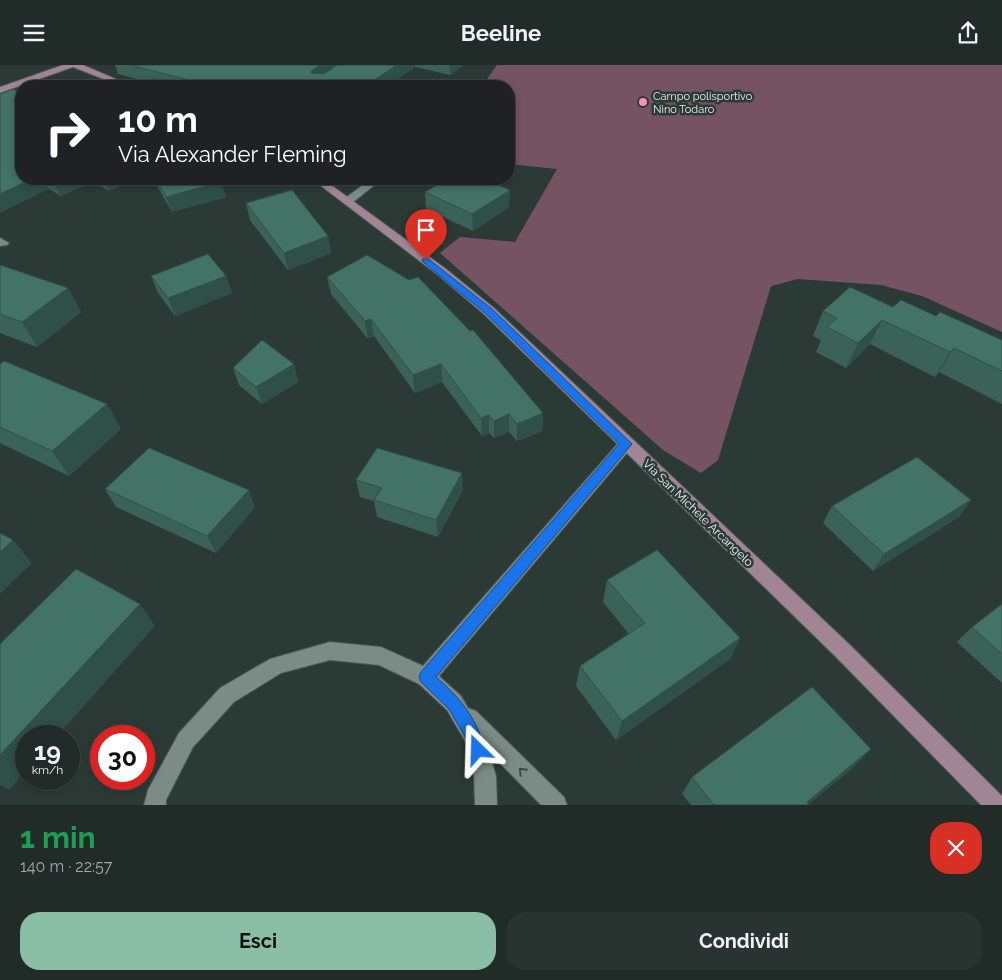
<!DOCTYPE html>
<html lang="it">
<meta charset="utf-8">
<style>
:root{--surface:#212c28;--page:#293430;--text:#f1f3f6;--muted:#a2a7a8;--line:#3e4845;--accent:#8abfa5}
body{margin:0;font-family:Raleway,sans-serif;background:var(--page);color:var(--text);height:100vh;display:flex;flex-direction:column;font-size:19px;white-space:nowrap}
*{box-sizing:border-box;margin:0}
p{font-size:16px;color:var(--muted)}
.icon{flex:none;width:28px;height:28px;fill:none;stroke:currentColor;stroke-width:2;stroke-linecap:round;stroke-linejoin:round}
.map{position:relative;height:740px;overflow:hidden}
.side{display:flex;flex-direction:column;background:var(--surface);flex:1}
.side>*{flex:none}
.banner{position:absolute;left:15px;top:15px;width:500px;height:105px;border-radius:20px;box-shadow:0 2px 8px #0003,0 0 0 1px var(--line);background:#202124;color:#fff;overflow:hidden}
.speed{position:absolute;left:15px;top:660px;display:flex;gap:10px;font-size:25px;font-weight:700;text-align:center}
.speed>*{display:grid;place-content:center;width:65px;height:65px;border-radius:50%;background:var(--surface);box-shadow:0 2px 8px #0003,0 0 0 1px var(--line);line-height:1}
.speed small{font-size:12px;font-weight:400}
.speed .limit{border:8px solid #d22;background:#fff;color:#111}
.pin{position:absolute;display:grid;place-items:center;width:42px;height:42px;color:#fff;margin:-51px -21px;border-radius:50% 50% 50% 0;rotate:-45deg;box-shadow:0 0 5px #0007}
.pin .icon{rotate:45deg}
.me{position:absolute;width:55px;margin:-28px;rotate:338deg;stroke-linejoin:round;filter:drop-shadow(0 0 4px #0008)}
.turn{display:flex;align-items:center;gap:18px;height:105px;padding:0 20px;font-size:22px}
.turn .icon{width:65px;height:65px;stroke-width:2.5}
.turn b{display:block;font-size:35px;line-height:42px}
.round{display:grid;place-items:center;flex:none;width:52px;height:52px;border-radius:20px;background:var(--page)}
.summary{display:flex;align-items:center;justify-content:space-between;height:85px;padding:0 20px}
h1{font-size:30px;font-weight:700;line-height:38px;color:#1e9e55}
.cta{display:flex;gap:10px;margin-top:auto;padding:10px 20px}
.cta a{flex:1;height:58px;border-radius:20px;background:var(--accent);color:#111;font-size:20px;font-weight:700;line-height:58px;text-align:center}
.cta a+a{background:var(--page);color:var(--text)}
header{display:flex;justify-content:space-between;align-items:center;height:65px;padding:0 20px;background:var(--surface);font-size:22px;font-weight:700}
.map>svg:first-child{display:block}
.green{fill:#765362}
.lines{fill:none;stroke-linecap:round;stroke-linejoin:round}
.lane-casing{stroke:#4b5754;stroke-width:2}
.street-casing{stroke:#4b5754;stroke-width:2}
.secondary-casing{stroke:#4b5754;stroke-width:2}
.lane{fill:#7b8b86;fill-rule:evenodd}
.street{fill:#7b8b86;fill-rule:evenodd}
.secondary{fill:#a18594;fill-rule:evenodd}
.wall{fill:#3a6258}
.shaded-wall{fill:#2f5047}
.building{fill:#437266;stroke:#2f5047}
.oneway{stroke:#3c4a46}
.route{fill:#1a73e8;stroke:#114b97}
.poi-dot{fill:#fc8fc1;stroke:#2c3a36;stroke-width:2}
.labels{text-anchor:middle;dominant-baseline:central;stroke-width:5;stroke-linejoin:round;paint-order:stroke}
.far-poi-label{font-size:11px;fill:#e8f1ee;stroke:#2c3a36;text-anchor:start}
.street-label{font-size:12px;fill:#e8f1ee;stroke:#2c3a36}
</style>
<header><svg class="icon" aria-label="menu" viewBox="0 0 24 24"><path d="M4 6h16M4 12h16M4 18h16"/></svg>Beeline<svg class="icon" aria-label="share" viewBox="0 0 24 24"><path d="M12 15V3M7 8l5-5 5 5M5 13v7h14v-7"/></svg></header>
<div class="map">
<svg width="1002" height="740" viewBox="0 0 1002 740">
<rect width="100%" height="100%" fill="#2c3a36"/>
<path class="green" d="M497,0H1002V267L922,231L881,220L798,214L771,221L718,395L701,408L663,385L440,188L460,172L515,177L557,104L509,99V21H482Z"/>
<g class="lines">
<defs>
<path id="lane" d="M0,173L9,178L7,180L0,181Z"/>
<g id="street">
<path d="M371,114H382L352,138H344L343,136L344,134Z"/>
<path d="M626,373L631,375L634,379L631,383L439,611L461,631L468,643L476,646L564,732L567,740H541L489,687L496,711L497,740H475L474,711L465,676L447,645L419,619L379,600L330,595L281,608L234,637L193,682L166,735V740H144L148,725L179,668L220,623L270,594L330,577L381,582L423,601L621,375Z"/>
</g>
<g id="secondary">
<path d="M63,0H83L132,21H121L73,2L0,28V22Z"/>
<path d="M312,114H323L446,204L494,243L849,579L1002,731V740H981L835,591L484,249L438,210Z"/>
</g>
</defs>
<use href="#lane" class="lane-casing"/>
<use href="#street" class="street-casing"/>
<use href="#secondary" class="secondary-casing"/>
<use href="#lane" class="lane"/>
<use href="#street" class="street"/>
<use href="#secondary" class="secondary"/>
</g>
<g class="wall">
<path d="M115,0H464L450,10L415,2L387,21H163L118,9Z"/>
<path d="M21,114H137L109,126L93,117L61,131L49,124Z"/>
<path d="M153,114H219L221,117L226,132L172,147Z"/>
<path d="M510,125L509,142L473,166L426,144L425,127Z"/>
<path d="M246,138L328,171L331,188L288,205L250,155Z"/>
<path d="M0,200L68,223L81,247L37,282L0,268Z"/>
<path d="M151,211H226L232,228L175,251L158,228Z"/>
<path d="M327,212L543,348L542,366L517,376L509,367L494,373L489,368L482,371L442,317L415,328L374,271L368,274L331,229Z"/>
<path d="M893,242L936,251L1002,275V339L939,307L935,312L870,279L846,303L816,287L821,275L813,271L823,246Z"/>
<path d="M0,299L121,364L69,411L0,378Z"/>
<path d="M294,299L298,317L262,339L239,320L233,303Z"/>
<path d="M356,415L463,425L438,472L377,452L374,436L360,432Z"/>
<path d="M105,424L255,442L216,488L116,442Z"/>
<path d="M971,435L959,452L873,506L823,458L832,441Z"/>
<path d="M607,515L740,573L730,594L616,675L576,621L580,601L629,569L603,537Z"/>
<path d="M1002,539V618L957,577L972,562Z"/>
<path d="M854,702L808,739L809,740H691L682,729L692,712Z"/>
</g>
<g class="shaded-wall">
<path d="M320,0H344L314,19L311,8V6Z"/>
<path d="M397,0H415V2L387,21H365Z"/>
<path d="M450,0H464L450,10Z"/>
<path d="M32,114H44L49,124L0,148V129Z"/>
<path d="M59,114H92L93,117L61,131L53,116Z"/>
<path d="M104,114H137L109,126Z"/>
<path d="M221,117L226,132L172,147L166,132Z"/>
<path d="M510,125L509,142L473,166L472,149Z"/>
<path d="M328,171L331,188L288,205L284,188Z"/>
<path d="M226,211L232,228L175,251L168,233Z"/>
<path d="M68,223L81,247L37,282L22,257Z"/>
<path d="M371,254L374,271L368,274L365,256Z"/>
<path d="M882,255L870,279L846,303L858,278Z"/>
<path d="M954,283L939,307L935,312L950,287Z"/>
<path d="M294,299L298,317L262,339L256,322Z"/>
<path d="M441,299L442,317L415,328L413,310Z"/>
<path d="M107,339L121,364L69,411L52,386Z"/>
<path d="M543,348L542,366L517,376V359Z"/>
<path d="M509,349V367L494,373V356Z"/>
<path d="M489,350V368L482,371L481,353Z"/>
<path d="M462,408L463,425L438,472L436,455Z"/>
<path d="M249,425L255,442L216,488L207,471Z"/>
<path d="M971,435L959,452L873,506L884,489Z"/>
<path d="M13,475L32,498L0,529V487Z"/>
<path d="M140,539L155,561L57,671H26V706L9,725L0,720V690Z"/>
<path d="M740,573L730,594L616,675L622,656Z"/>
<path d="M871,684L854,702L808,740L807,737Z"/>
</g>
<g class="building">
<path d="M130,0H320L311,6V8L324,9L337,0H397L365,21H207L193,16Z"/>
<path d="M63,16L75,21H48Z"/>
<path d="M13,24L21,28V114H32L0,129V29Z"/>
<path d="M50,114H59L53,116Z"/>
<path d="M156,114H219L221,117L166,132Z"/>
<path d="M448,114H484L510,125L472,149L425,127Z"/>
<path d="M292,125L328,171L284,188L246,138Z"/>
<path d="M208,189L226,211L168,233L151,211Z"/>
<path d="M367,190L409,215L418,212L470,266L473,265L543,348L517,359L509,349L494,356L489,350L481,353L441,299L413,310L371,254L365,256L327,212Z"/>
<path d="M0,200L68,223L22,257L0,249Z"/>
<path d="M850,222L893,242L901,235L936,251L940,247L1002,275V306L954,283L950,287L882,255L858,278L827,262L837,253L823,246Z"/>
<path d="M262,275L294,299L256,322L233,303Z"/>
<path d="M4,296L107,339L52,386L0,362V299Z"/>
<path d="M149,383L249,425L207,471L105,424Z"/>
<path d="M377,383L462,408L436,455L374,435L382,423L356,415Z"/>
<path d="M917,392L971,435L884,489L832,441Z"/>
<path d="M0,468L13,475L0,487Z"/>
<path d="M657,485L740,573L622,656L580,601L645,558L607,515Z"/>
<path d="M76,504L140,539L0,690V579Z"/>
<path d="M1002,539V589L972,562Z"/>
<path d="M812,622L871,684L807,737L809,740H714L692,712Z"/>
</g>
<defs><path id="oneway-chevron" d="M-2-3.5L2.5 0L-2 3.5" fill="none" stroke-width="1.6" stroke-linecap="round" stroke-linejoin="round" transform="scale(1.25)"/></defs>
<use class="oneway" href="#oneway-chevron" transform="translate(522 706) rotate(-135)"/>
<path class="route" d="M426,192L492,244L632,379L436,612C461,634 476,652 485,685L483,690L478,693L472,690L467,675L449,644L421,617L419,612L421,607L619,379L485,248L423,197L422,195Z"/>
<circle class="poi-dot" cx="643" cy="37" r="5"/>
<g class="labels">
<g class="far-poi-label">
<text x="653" y="31">Campo polisportivo<tspan x="653" dy="13">Nino Todaro</tspan></text>
</g>
<g class="street-label">
<text transform="translate(698 448) rotate(44)">Via San Michele Arcangelo</text>
</g>
</g>
</svg>
<div class="speed"><div>19<small>km/h</small></div><div class="limit">30</div></div>
<div class="pin" style="left:426px;top:195px;background:#d93025"><svg class="icon" aria-label="arrive" viewBox="0 0 24 24"><path d="M6 21V4h12l-3 4 3 4H6"/></svg></div>
<svg class="me" style="left:478px;top:685px" viewBox="-20 -20 40 40"><path d="M0-17L14 15 0 8-14 15z" fill="#1a73e8" stroke="#fff" stroke-width="4"/></svg>
<div class="banner">
<div class="turn"><svg class="icon" aria-label="right" viewBox="0 0 24 24"><path d="M7 20v-9h11M14 6l5 5-5 5"/></svg><div><b>10 m</b>Via Alexander Fleming</div></div>
</div>
</div>
<section class="side">
<div class="summary"><div><h1>1 min</h1><p>140 m · 22:57</p></div><a class="round" style="background:#d93025;color:#fff"><svg class="icon" aria-label="close" viewBox="0 0 24 24"><path d="M6 6l12 12M18 6L6 18"/></svg></a></div>
<div class="cta"><a>Esci</a><a>Condividi</a></div>
</section>
